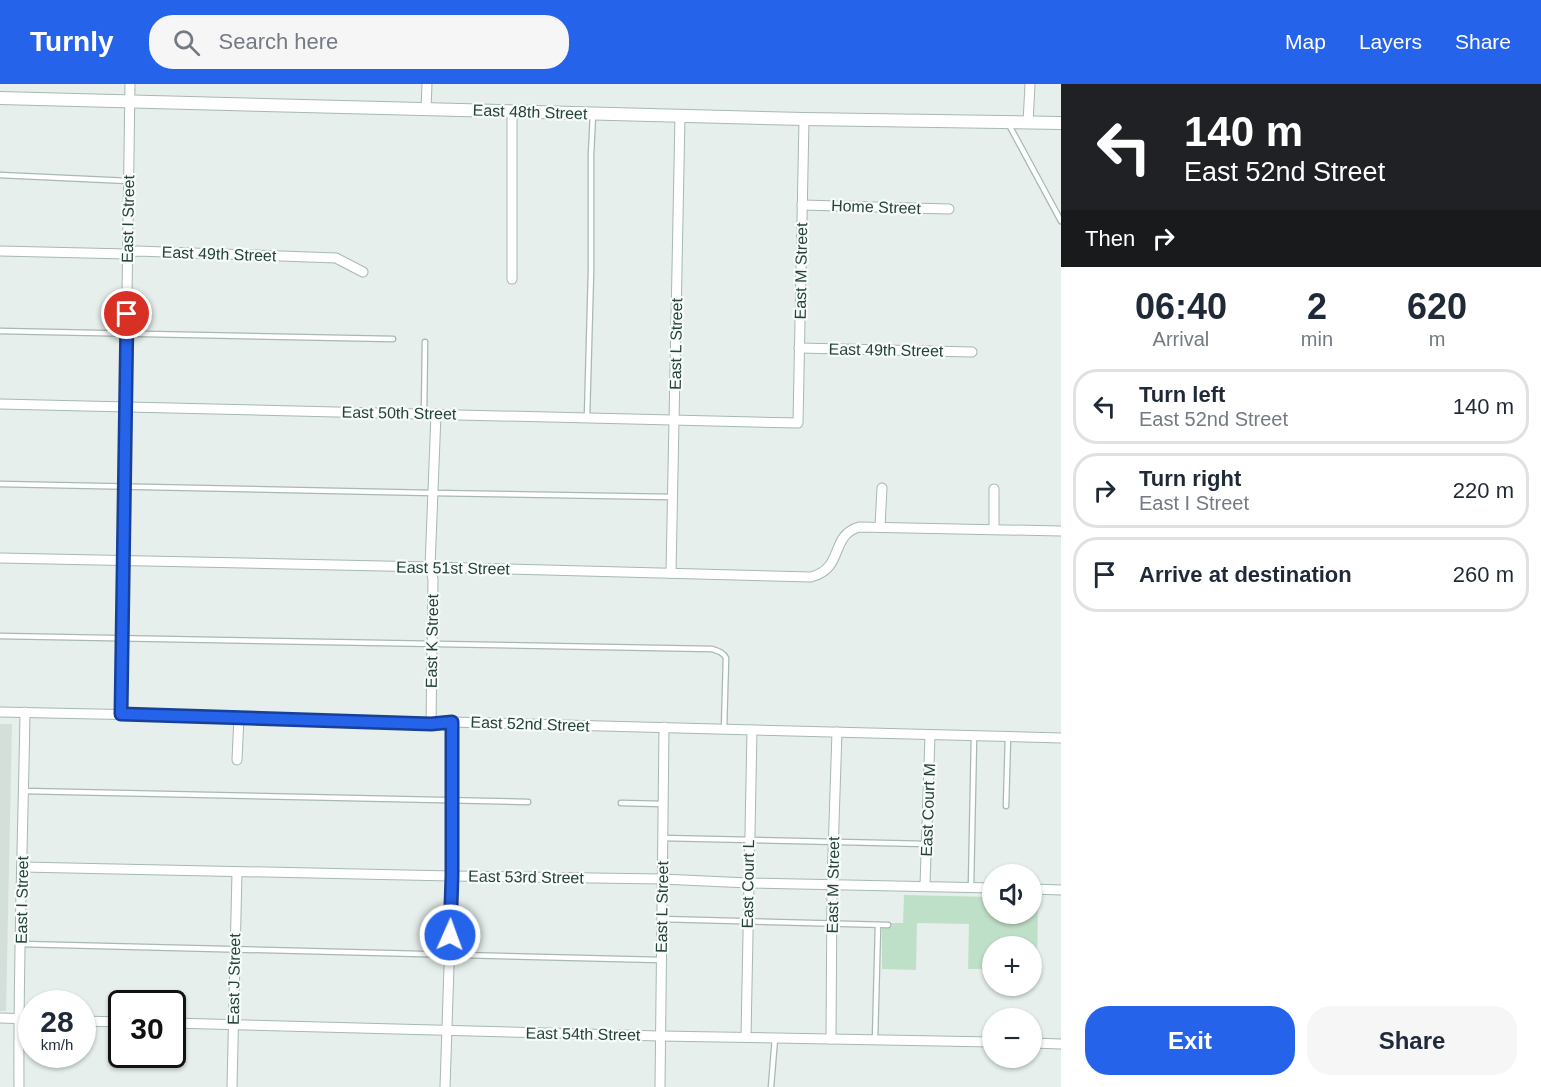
<!DOCTYPE html>
<meta charset="utf-8">
<style>
:root{--surface:#fff;--page:#f6f6f7;--text:#1f2937;--muted:#747a83;--line:#e0e1e3;--accent:#2563eb}
body{margin:0;font-family:Arial,sans-serif;background:var(--page);color:var(--text);height:100vh;display:flex;flex-direction:column;font-size:22px;white-space:nowrap}
*{box-sizing:border-box;margin:0}
p{font-size:20px;color:var(--muted)}
.icon{flex:none;width:33px;height:33px;fill:none;stroke:currentColor;stroke-width:2;stroke-linecap:round;stroke-linejoin:round}
.map{position:relative;flex:1;overflow:hidden}
.drawer{display:flex;flex-direction:column;background:var(--surface);width:480px}
.drawer>*{flex:none}
.hud{background:#202124;color:#fff;overflow:hidden}
.fabs{position:absolute;left:982px;top:780px;display:grid;gap:12px}
.fabs a{display:grid;place-items:center;width:60px;height:60px;border-radius:50%;background:var(--surface);box-shadow:0 2px 4px #0004;font-size:30px}
.speed{position:absolute;left:18px;top:906px;display:flex;gap:12px;font-size:30px;font-weight:700;text-align:center}
.speed>*{display:grid;place-content:center;width:78px;height:78px;border-radius:50%;background:var(--surface);box-shadow:0 2px 4px #0004;line-height:1}
.speed small{font-size:15px;font-weight:400}
.speed .limit{border:3px solid #111;border-radius:9px;background:#fff;color:#111}
.pin{position:absolute;display:grid;place-items:center;width:51px;height:51px;color:#fff;margin:-26px;border:3px solid #fff;border-radius:50%;box-shadow:0 2px 6px #0007}
.me{position:absolute;width:66px;margin:-33px;rotate:2deg;stroke-linejoin:round;filter:drop-shadow(0 0 4px #0008)}
.turn{display:flex;align-items:center;gap:21px;height:126px;padding:0 24px;font-size:27px}
.turn .icon{width:78px;height:78px;stroke-width:2.5}
.turn b{display:block;font-size:42px;line-height:51px}
.then{display:flex;align-items:center;height:57px;padding:0 24px;background:#0003;gap:12px;font-size:22px}
.eta{display:flex;justify-content:space-evenly;align-items:center;height:102px;text-align:center}
.eta b{font-size:36px;font-weight:600;line-height:42px}
.cta{display:flex;gap:12px;margin-top:auto;padding:12px 24px}
.cta a{flex:1;height:69px;border-radius:24px;background:var(--accent);color:#fff;font-size:24px;font-weight:600;line-height:69px;text-align:center}
.cta a+a{background:var(--page);color:var(--text)}
ul{padding:0;list-style:none}
li{display:flex;align-items:center;gap:18px;height:75px;margin:0 12px 9px;padding:0 12px;border:3px solid var(--line);border-radius:24px}
li div{flex:1}
li b{display:block;font-size:22px}
li em{font-style:normal}
header{display:flex;align-items:center;gap:36px;box-sizing:border-box;height:84px;padding:0 30px;background:var(--accent);color:#fff}
header strong{font-size:28px}
nav{display:flex;gap:33px;margin-inline-start:auto;font-size:21px}
.search{width:420px;height:54px;background:var(--page);display:flex;align-items:center;gap:15px;box-sizing:border-box;padding:0 21px;border-radius:24px;color:var(--muted);font-size:22px}
main{display:flex;flex:1;min-height:0}
.map>svg:first-child{display:block}
.built{fill:#d4dfda}
.green{fill:#bfe0c8}
.lines{fill:none;stroke-linecap:round;stroke-linejoin:round}
.service-casing{stroke:#a8b8b2;stroke-width:7}
.minor-casing{stroke:#a8b8b2;stroke-width:11}
.tertiary-casing{stroke:#a8b8b2;stroke-width:14}
.service{stroke:#fff;stroke-width:4.5}
.minor{stroke:#fff;stroke-width:9}
.tertiary{stroke:#fff;stroke-width:12}
.route-casing{stroke:#184099;stroke-width:15}
.route{stroke:#2563eb;stroke-width:10}
.labels{text-anchor:middle;dominant-baseline:central;stroke-width:4.5;stroke-linejoin:round;paint-order:stroke}
.street-label{font-size:16px;fill:#24423a;stroke:#f7fbf9}
</style>
<header>
<strong>Turnly</strong>
<div class="search"><svg class="icon" aria-label="search" viewBox="0 0 24 24"><circle cx="10" cy="10" r="6"/><path d="M15 15l6 6"/></svg>Search here</div>
<nav><a>Map</a><a>Layers</a><a>Share</a></nav>
</header>
<main>
<div class="map">
<svg width="1061" height="1003" viewBox="0 0 1061 1003">
<rect width="100%" height="100%" fill="#e6efeb"/>
<path class="built" d="M0,640H12L6,927H0Z"/>
<path class="green" d="M904,811L993,813V830H1032V816H1038L1037,886H1032V862H993V885H968L969,840L917,839L916,886L882,885V839H903Z"/>
<g class="lines">
<defs>
<g id="service">
<path d="M1008,39L1061,137"/>
<path d="M0,91L129,97"/>
<path d="M0,247L393,255"/>
<path d="M424,330L425,258"/>
<path d="M587,333L591,187V71L593,30"/>
<path d="M0,400L433,409L672,413"/>
<path d="M0,552L712,565C718,567 723,568 726,574L724,645"/>
<path d="M24,707L528,718"/>
<path d="M621,719L663,720"/>
<path d="M1006,722L1008,653"/>
<path d="M663,754L927,760"/>
<path d="M971,803L974,653"/>
<path d="M661,835L888,841"/>
<path d="M21,860L661,876"/>
<path d="M875,956L878,841"/>
<path d="M771,1003L775,954"/>
</g>
<g id="minor">
<path d="M426,25L427,0"/>
<path d="M512,28V195"/>
<path d="M1028,39L1030,0"/>
<path d="M802,121L949,125"/>
<path d="M0,167L128,170L137,167L336,174L363,188"/>
<path d="M799,264L972,268"/>
<path d="M0,320L798,339L804,35"/>
<path d="M880,443L882,404"/>
<path d="M994,445V405"/>
<path d="M0,474L430,483L811,493C845,484 829,452 859,443L1061,447"/>
<path d="M671,489L680,32"/>
<path d="M0,628L239,633L431,640L451,638L1061,654"/>
<path d="M121,630L130,0"/>
<path d="M431,640L433,495L430,483L436,330"/>
<path d="M237,676L239,633"/>
<path d="M22,783L452,792L662,795L748,799L993,804"/>
<path d="M925,801L930,651"/>
<path d="M1032,805L1061,806"/>
<path d="M0,934L32,935"/>
<path d="M82,937L122,938"/>
<path d="M172,939L660,952L993,958"/>
<path d="M746,953L752,646"/>
<path d="M831,955L832,800L837,648"/>
<path d="M1032,959L1061,960"/>
<path d="M19,1003C18,878 23,753 25,628"/>
<path d="M232,1003L237,788"/>
<path d="M445,1003L452,792L451,638"/>
<path d="M660,1003L664,643"/>
</g>
<path id="tertiary" d="M0,14L804,35L1061,39"/>
</defs>
<use href="#service" class="service-casing"/>
<use href="#minor" class="minor-casing"/>
<use href="#tertiary" class="tertiary-casing"/>
<use href="#service" class="service"/>
<use href="#minor" class="minor"/>
<use href="#tertiary" class="tertiary"/>
</g>
<g class="lines">
<defs>
<path id="route" d="M127,230L121,630L431,640L452,638V792L450,851"/>
</defs>
<use href="#route" class="route-casing"/>
<use href="#route" class="route"/>
</g>
<g class="labels">
<g class="street-label">
<text transform="translate(530 28) rotate(2)">East 48th Street</text>
<text transform="translate(876 123) rotate(2)">Home Street</text>
<text transform="translate(128 135) rotate(-89)">East I Street</text>
<text transform="translate(219 170) rotate(2)">East 49th Street</text>
<text transform="translate(801 187) rotate(-89)">East M Street</text>
<text transform="translate(676 260) rotate(-89)">East L Street</text>
<text transform="translate(886 266) rotate(1)">East 49th Street</text>
<text transform="translate(399 329) rotate(1)">East 50th Street</text>
<text transform="translate(453 484) rotate(1)">East 51st Street</text>
<text transform="translate(432 557) rotate(-89)">East K Street</text>
<text transform="translate(530 640) rotate(2)">East 52nd Street</text>
<text transform="translate(928 726) rotate(-88)">East Court M</text>
<text transform="translate(526 793) rotate(1)">East 53rd Street</text>
<text transform="translate(748 800) rotate(-89)">East Court L</text>
<text transform="translate(833 801) rotate(-89)">East M Street</text>
<text transform="translate(22 816) rotate(-89)">East I Street</text>
<text transform="translate(662 823) rotate(-89)">East L Street</text>
<text transform="translate(234 895) rotate(-89)">East J Street</text>
<text transform="translate(583 950) rotate(1)">East 54th Street</text>
</g>
</g>
</svg>
<div class="fabs">
<a><svg class="icon" aria-label="sound" viewBox="0 0 24 24"><path d="M4 9h4l5-4v14l-5-4H4zM17 9q2 3 0 6"/></svg></a>
<a>+</a>
<a>−</a>
</div>
<div class="speed"><div>28<small>km/h</small></div><div class="limit">30</div></div>
<div class="pin" style="left:127px;top:230px;background:#d93025"><svg class="icon" aria-label="arrive" viewBox="0 0 24 24"><path d="M6 21V4h12l-3 4 3 4H6"/></svg></div>
<svg class="me" style="left:450px;top:851px" viewBox="-20 -20 40 40"><circle r="17" fill="#2563eb" stroke="#fff" stroke-width="3"/><path d="M0-11L8 9 0 5-8 9z" fill="#fff"/></svg>
</div>
<section class="drawer">
<div class="hud">
<div class="turn"><svg class="icon" aria-label="left" viewBox="0 0 24 24"><path d="M17 20v-9H6M10 6l-5 5 5 5"/></svg><div><b>140 m</b>East 52nd Street</div></div>
<div class="then">Then<svg class="icon" aria-label="right" viewBox="0 0 24 24"><path d="M7 20v-9h11M14 6l5 5-5 5"/></svg></div>
</div>
<div class="eta">
<div><b>06:40</b><p>Arrival</p></div>
<div><b>2</b><p>min</p></div>
<div><b>620</b><p>m</p></div>
</div>
<ul>
<li><svg class="icon" aria-label="left" viewBox="0 0 24 24"><path d="M17 20v-9H6M10 6l-5 5 5 5"/></svg><div><b>Turn left</b><p>East 52nd Street</p></div><em>140 m</em></li>
<li><svg class="icon" aria-label="right" viewBox="0 0 24 24"><path d="M7 20v-9h11M14 6l5 5-5 5"/></svg><div><b>Turn right</b><p>East I Street</p></div><em>220 m</em></li>
<li><svg class="icon" aria-label="arrive" viewBox="0 0 24 24"><path d="M6 21V4h12l-3 4 3 4H6"/></svg><div><b>Arrive at destination</b></div><em>260 m</em></li>
</ul>
<div class="cta"><a>Exit</a><a>Share</a></div>
</section>
</main>
